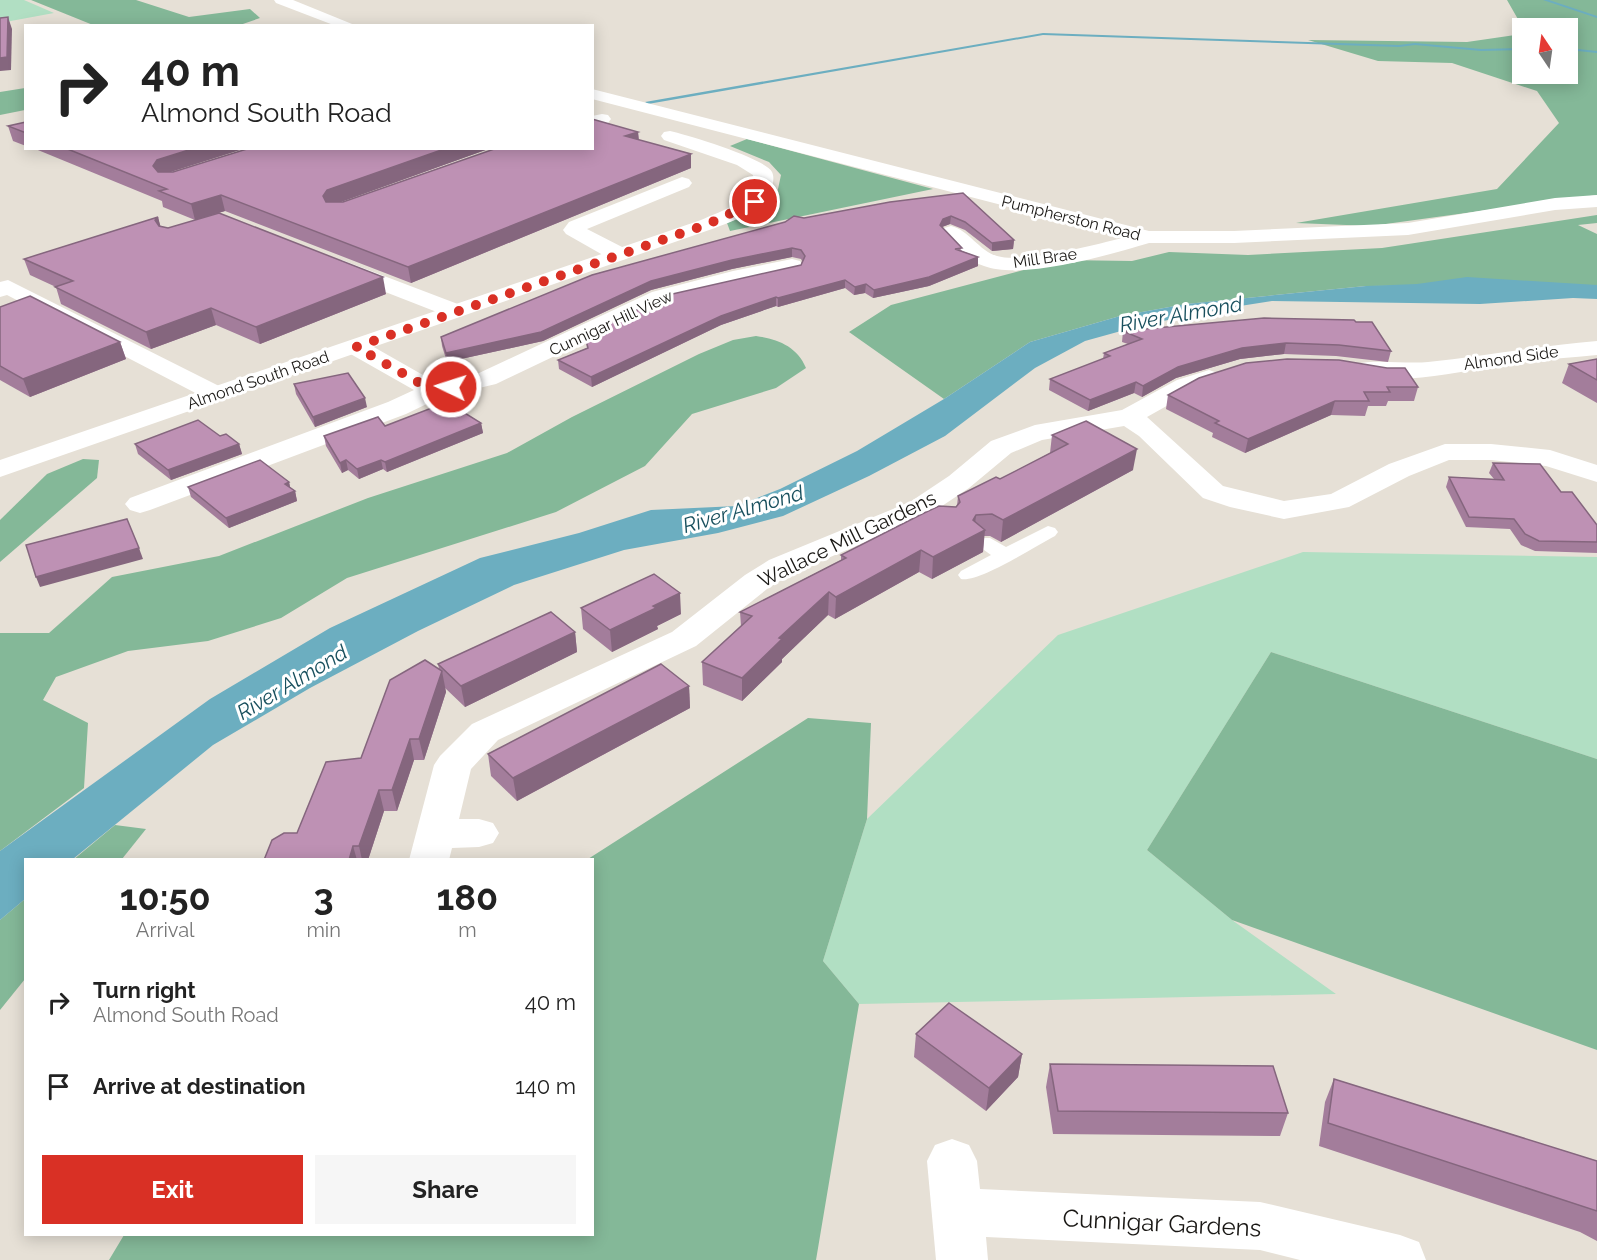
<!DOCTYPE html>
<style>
:root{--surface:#fff;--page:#f6f6f6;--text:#222;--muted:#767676;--accent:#d93025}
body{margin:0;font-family:Raleway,sans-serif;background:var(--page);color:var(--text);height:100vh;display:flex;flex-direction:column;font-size:22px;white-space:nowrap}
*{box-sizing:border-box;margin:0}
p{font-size:20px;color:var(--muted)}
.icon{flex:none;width:33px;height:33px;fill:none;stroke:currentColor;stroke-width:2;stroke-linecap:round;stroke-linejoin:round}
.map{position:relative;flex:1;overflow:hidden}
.details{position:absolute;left:24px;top:858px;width:570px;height:378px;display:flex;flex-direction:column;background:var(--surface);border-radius:0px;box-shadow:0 3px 15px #0003}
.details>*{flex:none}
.banner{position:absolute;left:24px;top:24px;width:570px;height:126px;border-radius:0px;box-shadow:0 3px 15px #0003;background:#fff;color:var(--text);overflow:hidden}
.needle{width:39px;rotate:347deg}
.buttons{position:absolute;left:1512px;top:18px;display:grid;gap:12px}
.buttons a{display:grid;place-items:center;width:66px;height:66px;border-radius:0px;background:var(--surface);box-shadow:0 3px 15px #0003;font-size:30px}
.pin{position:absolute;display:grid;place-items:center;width:51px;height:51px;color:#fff;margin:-26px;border:3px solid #fff;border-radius:50%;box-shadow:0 2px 6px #0007}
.me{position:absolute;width:66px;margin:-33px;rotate:274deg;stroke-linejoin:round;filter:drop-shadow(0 0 4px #0008)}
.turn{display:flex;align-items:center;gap:21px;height:126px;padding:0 18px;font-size:27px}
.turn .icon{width:78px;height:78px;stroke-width:2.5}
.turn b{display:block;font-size:42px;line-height:51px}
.eta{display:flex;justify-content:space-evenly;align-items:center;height:102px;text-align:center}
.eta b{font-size:36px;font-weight:700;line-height:42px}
.action{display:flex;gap:12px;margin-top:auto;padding:12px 18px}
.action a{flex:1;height:69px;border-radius:0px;background:var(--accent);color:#fff;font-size:24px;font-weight:700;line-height:69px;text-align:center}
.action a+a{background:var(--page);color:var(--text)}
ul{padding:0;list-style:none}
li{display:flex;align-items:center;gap:18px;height:84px;padding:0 18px}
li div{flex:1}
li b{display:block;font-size:22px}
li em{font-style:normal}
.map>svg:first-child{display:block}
.green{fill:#b1dfc3}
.forest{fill:#84b898}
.water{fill:#6caec0}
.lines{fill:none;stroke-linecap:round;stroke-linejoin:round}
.stream{fill:#6caec0;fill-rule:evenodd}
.lane{fill:#fff;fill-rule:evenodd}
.street{fill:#fff;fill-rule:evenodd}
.secondary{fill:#fff;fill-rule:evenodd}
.wall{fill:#a37d9b}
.shaded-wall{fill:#85667e}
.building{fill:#be91b4;stroke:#85667e;stroke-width:1.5}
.route{stroke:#d93025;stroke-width:10;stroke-dasharray:0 18}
.labels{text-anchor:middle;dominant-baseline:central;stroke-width:6;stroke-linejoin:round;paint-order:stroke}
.far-street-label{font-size:16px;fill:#191714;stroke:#fff}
.street-label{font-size:20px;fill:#191714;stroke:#fff}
.water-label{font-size:21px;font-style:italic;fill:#19505e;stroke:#fff}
.near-street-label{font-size:24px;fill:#191714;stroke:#fff}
</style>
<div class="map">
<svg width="1597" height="1260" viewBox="0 0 1597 1260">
<rect width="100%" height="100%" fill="#e6e0d6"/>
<g class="green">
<path d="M0,0H24L54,13L0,23Z"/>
<path d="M1303,552L1597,557V759L1271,652L1147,850L1232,920L1336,994L859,1004L823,961L867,819L1058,635Z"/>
</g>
<g class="forest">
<path d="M31,0H136L189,17L250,9L260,18L237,26L93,25Z"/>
<path d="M1507,0H1597V195L1371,226L1296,223L1497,189L1559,123L1537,91L1452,63L1378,61L1308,40L1467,42L1522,34V74H1568V28H1523Z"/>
<path d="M25,88V110L0,115V92Z"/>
<path d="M747,139L933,189L730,231L727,223L775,203L781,175L769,162L730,146Z"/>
<path d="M1597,215V223L1578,225L1597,234V285L1366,286L1186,304L1120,316L1030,342L944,399L849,332L891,305L1062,260L1132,261L1169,252L1248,255L1382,248Z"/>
<path d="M756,336C777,339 797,346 806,368L776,388L692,414L645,466L556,512L347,578L281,618L208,641L128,651L56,677L43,700L88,723L84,788L0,851V633H49L112,577L219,556L368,498L507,453L572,417L699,354L733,340Z"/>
<path d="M83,459L99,460L97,478L0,562V520L47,474Z"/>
<path d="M1271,652L1597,759V1050L1232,920L1147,850Z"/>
<path d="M808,718L871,723L867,819L823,961L859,1004L816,1260H109L124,1235L592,1234V860L588,859Z"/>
<path d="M115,825L146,829L122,859L73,860Z"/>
<path d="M25,899V979L0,1010V920Z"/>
</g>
<path class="water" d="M1467,277L1597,285V299L1573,298L1480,304L1272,301L1221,309L1139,326L1085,341L1035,368L945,436L869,476L783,516L718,533L624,550L514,585L418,631L310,688L213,745L73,859L26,860L25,899L0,920V851L210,699L330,628L480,558L579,533L651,510L737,506L780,489L857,451L944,399L1030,342L1120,316L1186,304L1366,286L1417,284Z"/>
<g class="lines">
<g class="stream">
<path d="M1543,0H1549L1597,16V18Z"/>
<path d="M1043,33L1399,45L1415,43L1481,49L1522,48V50L1481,51L1415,45L1399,47L1043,35L648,104L645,102Z"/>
<path d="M1568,48L1597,51V53L1568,50Z"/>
</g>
<path class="lane" d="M1048,526L1055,528L1058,532L1055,536C1036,546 978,583 961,579L958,575L961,571L991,555L973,542L976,538H990L1006,547Z"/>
<g class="street">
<path d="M602,114L608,115L611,119L608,123L592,127V116Z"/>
<path d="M682,177L689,179L692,183L689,187L587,229L626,249L629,254L626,259L618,260L610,259L566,234L563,230L569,222Z"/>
<path d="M951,226C969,230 979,251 997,256C1027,265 1117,239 1149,231L1156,233L1159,237L1156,241C1115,253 1024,281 984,266C968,261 950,245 941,232L944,228Z"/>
<path d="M792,259L800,261L803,266L800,271L668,302L496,384L441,397L406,414L150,510L140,513L130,510L125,504L130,498L388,402L414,390L347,352L344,347L347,342L356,340L365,342L437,383L479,373L652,292L733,271Z"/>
<path d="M342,260L463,306L467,311L463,316L455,318L447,316L334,272L331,267L334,262Z"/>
<path d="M8,280L225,389L229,394L225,399L216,402L207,399L7,295L0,297V282Z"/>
<path d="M1597,341V355C1563,358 1530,361 1496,366C1451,373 1401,386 1355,374L1352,369L1355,364C1375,359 1406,364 1428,362C1485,356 1540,346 1597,341Z"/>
<path d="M1209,370L1218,373L1222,378L1218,383L1195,390L1147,417L1223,486L1284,501L1331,494L1389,464L1445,444H1491L1550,450L1597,465V482L1546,466L1491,460H1449L1409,476L1349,507L1284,519L1230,507L1203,498L1139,436L1124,426L1042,440L1011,453L969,488L930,514L791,574L767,589L696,646L498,740L471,769L459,819H479L493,823L499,833L493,843L479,847L452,848L449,860H409L434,765L440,756L472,724L672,632L745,575L769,560L910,502L949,476L991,441L1035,425L1122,410L1177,380Z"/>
<path d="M952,1139L969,1145L977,1161L980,1189L1260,1202L1400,1235L1419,1242L1426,1260H1300L1260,1250L986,1237L988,1260H936L927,1161L935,1145Z"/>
</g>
<g class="secondary">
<path d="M274,0H293L357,26H336L276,3Z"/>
<path d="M592,89L1149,231H1234L1408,223L1555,198L1597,195V207L1555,210L1408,235L1234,243H1149L592,99Z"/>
<path d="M670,131C687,135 765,158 772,172C778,185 763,203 753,210C741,218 728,223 715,228L0,477V460L701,220C723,210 752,203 753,175L737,165L664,140L661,136L664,132Z"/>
</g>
</g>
<g class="wall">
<path d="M26,122V146L13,141L8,126Z"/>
<path d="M638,132L639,140L691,154V168L411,283L225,211L195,220L163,207L162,201L33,148H246L170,172L491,148L340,202H343Z"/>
<path d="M963,193L1014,240L1013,249L992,251L965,230L950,224L942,227L962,251L978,257V266L929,286L873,298L865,293L854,295L845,288L778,307L776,306L721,325L592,387L559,369L558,360L587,348L585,335L801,265L802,261L801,259L792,257L732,269L651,290L543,341L447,362L442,346L441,337L804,218Z"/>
<path d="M158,217L160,226L386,294L260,344L216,325L151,349L61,304L56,287L30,275L24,259Z"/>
<path d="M0,307L120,342L126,359L30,397L0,380Z"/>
<path d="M1356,322L1391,351L1388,362L1336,356L1284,354L1240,359L1176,378L1142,397L1134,393L1088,411L1049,390L1050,379L1103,359L1104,353L1128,344L1122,342L1123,331Z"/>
<path d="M1597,359V403L1562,383L1569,364Z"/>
<path d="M1199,378L1418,387L1414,401H1388L1386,406H1368L1365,416L1331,415L1245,453L1212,437L1213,433L1166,409L1168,395Z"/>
<path d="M294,384L367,407L315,427L296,394Z"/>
<path d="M481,423L483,433L387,472L383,469L359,479L348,470L342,473L326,446L324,436L385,426Z"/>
<path d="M1052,435L1133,470L1001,542L990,536H984L983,552L932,579L919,572L835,619L828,615L782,659V662L742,701L703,685L702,662L741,626L740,612L841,560V555L956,507L957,506L958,496L1000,479L1050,453Z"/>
<path d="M220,436L239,444L242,454L171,480L138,454L135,444Z"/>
<path d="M1493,463L1561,492L1597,525V553L1535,551L1521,545L1510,529L1466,527L1446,487L1449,477L1494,479L1489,473Z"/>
<path d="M289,482L290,487L295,491L297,501L229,528L191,497L188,487Z"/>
<path d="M581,608L681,614L657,626L658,629L612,652L583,629Z"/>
<path d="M575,632L577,652L465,707L445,688L446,692L424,760H414L397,811H384L368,860H264L297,833L361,758L439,669L438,664Z"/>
<path d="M689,686L690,708L517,801L491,776L488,754Z"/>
<path d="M916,1034L1022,1054L1018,1077L986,1111L914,1057Z"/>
<path d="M1050,1064L1288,1113L1280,1136L1053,1134L1046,1087Z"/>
<path d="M1334,1079L1597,1161V1241L1580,1232L1319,1146L1325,1102Z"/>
</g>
<g class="shaded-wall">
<path d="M8,17L12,29L11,70L0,71V58Z"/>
<path d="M638,132L639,146L625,136Z"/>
<path d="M195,148H246L161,175L157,181L153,166L157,160Z"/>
<path d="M447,148H491L330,206L326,212L323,196L327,190Z"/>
<path d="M691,154V168L411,283L408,267Z"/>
<path d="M221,195L225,211L195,220L191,204Z"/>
<path d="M951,216L950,224L942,227L939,233L940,225L943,219Z"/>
<path d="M158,217L162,232L155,220Z"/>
<path d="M1014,240L1013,249L992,251V243Z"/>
<path d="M792,248V257L732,269L651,290L543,341L447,362L446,353L651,281L732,260Z"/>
<path d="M978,257V266L929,286L873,298L874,290Z"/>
<path d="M383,277L386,294L260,344L256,327Z"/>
<path d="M845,280V288L778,307V298Z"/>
<path d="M866,284L865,293L854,295L855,287Z"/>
<path d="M776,297V306L721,325L592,387L591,377L721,316Z"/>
<path d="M211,308L216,325L151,349L146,332Z"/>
<path d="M120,342L126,359L30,397L23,379Z"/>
<path d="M1286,343L1284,354L1240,359L1176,378L1142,397L1143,386L1178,367L1242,348Z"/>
<path d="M1136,382L1134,393L1088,411L1090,400Z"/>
<path d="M365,398L367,407L315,427L313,417Z"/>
<path d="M1335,401L1331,415L1245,453L1248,439Z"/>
<path d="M481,423L483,433L387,472L385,462Z"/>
<path d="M239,444L242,454L171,480L168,470Z"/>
<path d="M1137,449L1133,470L1001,542L1003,520Z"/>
<path d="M346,460L348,470L342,473L340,463Z"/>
<path d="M381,460L383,469L359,479L357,469Z"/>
<path d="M289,482L291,492L295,491L297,501L229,528L226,518Z"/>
<path d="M976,515L974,535L985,530L983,552L932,579L933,557L973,520Z"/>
<path d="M139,548L143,559L40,587L36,577Z"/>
<path d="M921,550L919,572L835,619L836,597Z"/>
<path d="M829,592L828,615L782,659V662L742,701V678L779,638Z"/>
<path d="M680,593L681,614L657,626L658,629L612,652L610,630L653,606Z"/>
<path d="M575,632L577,652L465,707L461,686Z"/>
<path d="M442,671L446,692L424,760L419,739Z"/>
<path d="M689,686L690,708L517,801L513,778Z"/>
<path d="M410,739L414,760L397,811L392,790Z"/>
<path d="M379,790L384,811L368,860H362L359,846Z"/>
<path d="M353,846L357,860H349Z"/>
<path d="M1022,1054L1018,1077L986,1111L989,1088Z"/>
</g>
<g class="building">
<path d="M8,17L7,57L0,58V18Z"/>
<path d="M592,119L638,132L625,136L691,154L408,267L221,195L191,204L159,191L167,189L65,148H195L157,160L153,166L158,172H173L250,148H447L327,190L323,196L326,202H343L497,148H592Z"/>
<path d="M26,122V133L8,126Z"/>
<path d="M963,193L1014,240L992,243L965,222L951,216L943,219L940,225L962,248L955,249L978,257L929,277L874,290L866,284L855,287L845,280L778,298L776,297L721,316L591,377L558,360L588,348L585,335L668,295L801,265L805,256L801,250L792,248L732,260L651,281L541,332L446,353L441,337L592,275L785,222L794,216L804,218L890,202Z"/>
<path d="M219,213L383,277L256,327L211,308L146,332L55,287L73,281L24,259L158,217L155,220L159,226L168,228Z"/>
<path d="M30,296L120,342L23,379L0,366V307Z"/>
<path d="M1264,318L1354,320L1356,322H1372L1391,351L1339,345L1286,343L1242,348L1178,367L1143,386L1136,382L1090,400L1050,379L1110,356L1104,353L1142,339L1123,331Z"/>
<path d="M1287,359L1339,360L1387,368H1405L1418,387H1387L1390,392H1364L1369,401H1335L1248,439L1215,423L1219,421L1168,395L1199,378L1246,363Z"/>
<path d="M1597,359V380L1569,364Z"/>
<path d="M348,373L365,398L313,417L294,384Z"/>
<path d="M447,402L481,423L385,462L381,460L357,469L346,460L340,463L324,436L378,417L385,426Z"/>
<path d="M198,420L220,436L226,434L239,444L168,470L135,444Z"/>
<path d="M1086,421L1137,449L1003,520L992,514L976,515L973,520L985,530L933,557L921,550L836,597L829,592L779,638L782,639L742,678L702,662L752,616L740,612L846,558L841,555L922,514L939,506L956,507L960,502L958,496L996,477L1000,479L1068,444L1052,435Z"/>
<path d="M260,460L289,482L285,484L295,491L226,518L188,487Z"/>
<path d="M1493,463L1540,464L1561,492H1572L1597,525V542L1539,541L1525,534L1514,519L1469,517L1449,477L1504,480Z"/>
<path d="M127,519L139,548L36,577L26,545Z"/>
<path d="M654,574L680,593L653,606L656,608L610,630L581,608Z"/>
<path d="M551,612L575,632L461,686L438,664Z"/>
<path d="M425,660L442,671L419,739H410L392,790H379L359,846H353L349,860H264L272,840L284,833H297L326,762L361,758L390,680Z"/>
<path d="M661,664L689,686L513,778L488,754Z"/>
<path d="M949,1003L1022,1054L989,1088L916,1034Z"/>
<path d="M1050,1064L1273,1066L1288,1113L1058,1111Z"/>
<path d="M1334,1079L1597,1161V1211L1328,1123Z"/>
</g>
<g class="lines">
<path class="route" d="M451,387L434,391L356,347L708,224L755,202"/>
</g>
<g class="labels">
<g class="far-street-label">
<text transform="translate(1071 218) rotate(14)">Pumpherston Road</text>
<text transform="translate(1045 258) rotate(-8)">Mill Brae</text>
<text transform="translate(611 323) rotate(-25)">Cunnigar Hill View</text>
<text transform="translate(1511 358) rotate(-8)">Almond Side</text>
<text transform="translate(258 380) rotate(-19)">Almond South Road</text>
</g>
<g class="street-label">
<text transform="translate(847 539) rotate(-26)">Wallace Mill Gardens</text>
</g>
<g class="water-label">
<text transform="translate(1181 314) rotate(-10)">River Almond</text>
<text transform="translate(743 509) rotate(-16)">River Almond</text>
<text transform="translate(292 682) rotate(-31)">River Almond</text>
</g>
<g class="near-street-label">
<text transform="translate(1162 1223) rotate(3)">Cunnigar Gardens</text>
</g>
</g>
</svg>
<div class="buttons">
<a><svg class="needle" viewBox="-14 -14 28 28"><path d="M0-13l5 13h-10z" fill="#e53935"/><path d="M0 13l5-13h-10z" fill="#767676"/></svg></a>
</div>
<div class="pin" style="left:755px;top:202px;background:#d93025"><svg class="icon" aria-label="arrive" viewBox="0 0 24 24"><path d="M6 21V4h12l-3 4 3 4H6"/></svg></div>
<svg class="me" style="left:451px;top:387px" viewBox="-20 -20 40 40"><circle r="17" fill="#d93025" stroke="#fff" stroke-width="3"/><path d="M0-11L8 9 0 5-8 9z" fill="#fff"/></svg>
<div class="banner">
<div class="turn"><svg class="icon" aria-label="right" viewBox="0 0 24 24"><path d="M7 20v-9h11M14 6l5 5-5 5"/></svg><div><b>40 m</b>Almond South Road</div></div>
</div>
<section class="details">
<div class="eta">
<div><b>10:50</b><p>Arrival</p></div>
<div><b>3</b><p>min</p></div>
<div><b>180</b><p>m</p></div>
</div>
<ul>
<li><svg class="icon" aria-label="right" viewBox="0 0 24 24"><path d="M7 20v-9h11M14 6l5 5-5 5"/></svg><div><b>Turn right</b><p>Almond South Road</p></div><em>40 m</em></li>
<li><svg class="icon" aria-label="arrive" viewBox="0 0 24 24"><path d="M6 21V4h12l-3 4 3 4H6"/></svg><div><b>Arrive at destination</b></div><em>140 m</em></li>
</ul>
<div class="action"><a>Exit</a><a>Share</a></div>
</section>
</div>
